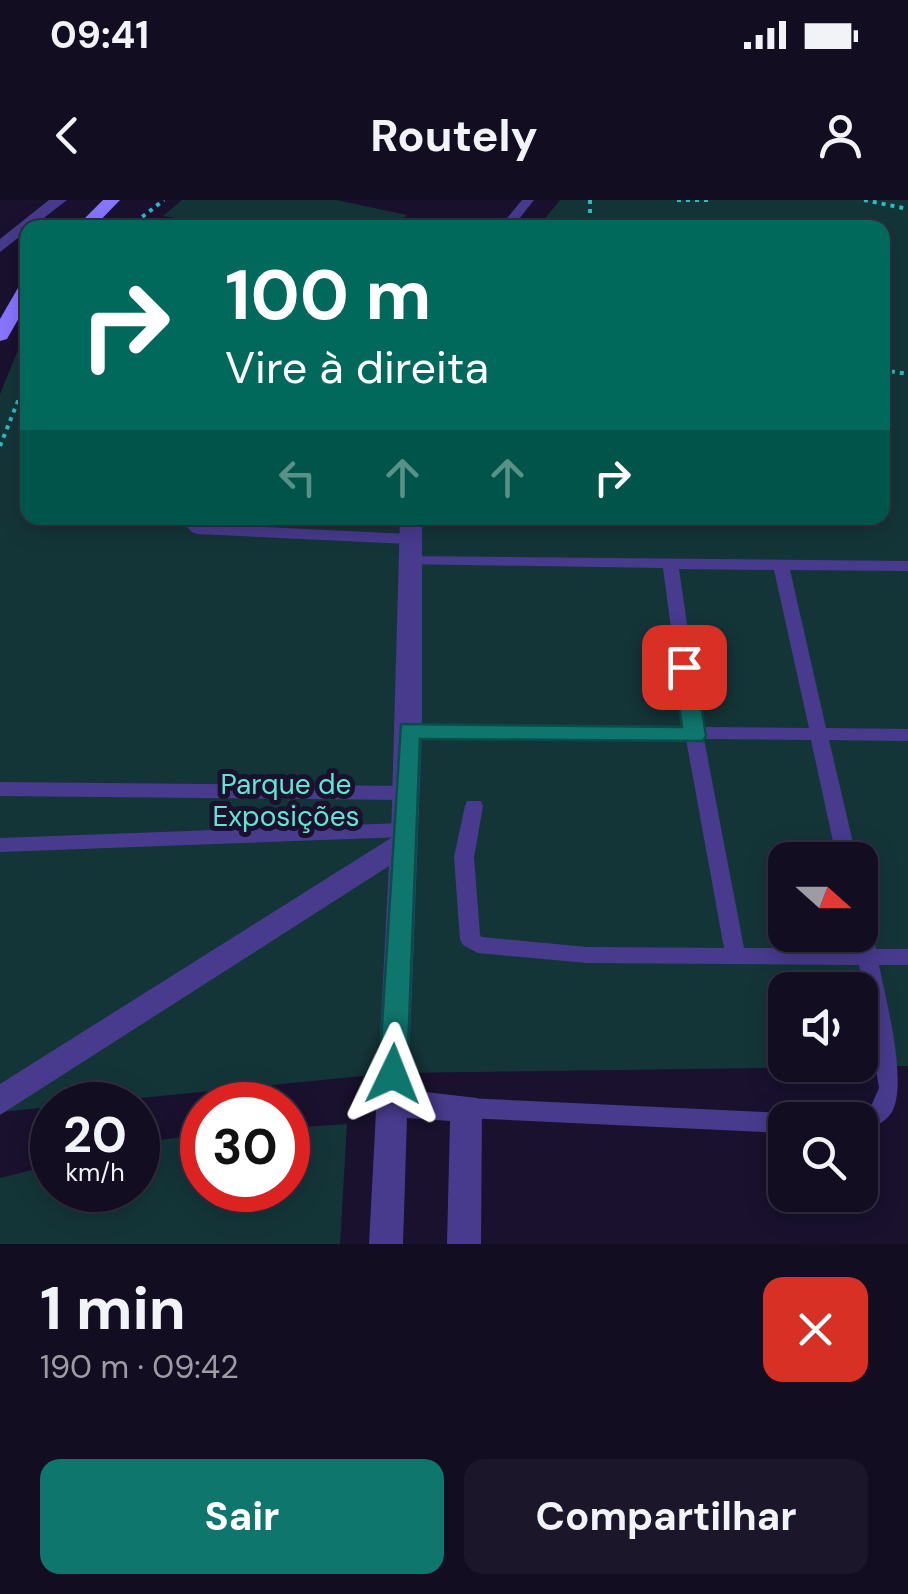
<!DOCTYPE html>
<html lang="pt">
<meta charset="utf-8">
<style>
:root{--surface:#130d22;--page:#1c162a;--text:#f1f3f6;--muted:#9d9ca5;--line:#322d40;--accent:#0f766e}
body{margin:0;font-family:"DM Sans",sans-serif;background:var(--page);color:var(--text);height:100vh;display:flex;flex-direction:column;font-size:38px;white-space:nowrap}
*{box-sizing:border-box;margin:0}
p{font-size:32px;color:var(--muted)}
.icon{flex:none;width:55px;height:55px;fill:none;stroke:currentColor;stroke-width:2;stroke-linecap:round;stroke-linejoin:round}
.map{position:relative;height:1044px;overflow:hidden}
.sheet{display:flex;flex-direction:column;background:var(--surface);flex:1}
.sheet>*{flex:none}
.guide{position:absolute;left:20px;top:20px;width:870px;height:305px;border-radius:20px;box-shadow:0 5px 25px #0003,0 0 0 2px var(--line);background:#00695c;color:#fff;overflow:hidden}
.needle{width:65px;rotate:111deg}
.tools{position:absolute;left:768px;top:642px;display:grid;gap:20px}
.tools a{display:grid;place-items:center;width:110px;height:110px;border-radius:20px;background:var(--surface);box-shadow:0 5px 25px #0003,0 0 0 2px var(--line);font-size:50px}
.speed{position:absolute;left:30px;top:882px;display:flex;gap:20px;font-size:50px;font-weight:700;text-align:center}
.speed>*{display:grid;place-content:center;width:130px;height:130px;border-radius:50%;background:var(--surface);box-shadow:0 5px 25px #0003,0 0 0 2px var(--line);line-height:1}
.speed small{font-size:25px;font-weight:400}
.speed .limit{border:15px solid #d22;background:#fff;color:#111}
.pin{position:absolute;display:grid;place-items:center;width:85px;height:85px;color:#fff;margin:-42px;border-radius:20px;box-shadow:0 5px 15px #0006}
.me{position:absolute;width:110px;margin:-55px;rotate:2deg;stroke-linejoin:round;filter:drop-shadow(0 0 8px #0008)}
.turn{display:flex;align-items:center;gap:35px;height:210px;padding:0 40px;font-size:45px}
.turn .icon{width:130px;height:130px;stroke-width:2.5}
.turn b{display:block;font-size:70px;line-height:85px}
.lanes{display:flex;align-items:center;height:95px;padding:0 40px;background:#0003;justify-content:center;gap:50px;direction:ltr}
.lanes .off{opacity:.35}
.round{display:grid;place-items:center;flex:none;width:105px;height:105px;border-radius:20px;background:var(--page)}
.summary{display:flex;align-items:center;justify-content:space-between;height:170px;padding:0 40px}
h1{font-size:60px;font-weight:700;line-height:75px}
.button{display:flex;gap:20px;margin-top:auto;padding:20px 40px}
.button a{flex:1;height:115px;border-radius:20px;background:var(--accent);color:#fff;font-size:40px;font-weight:700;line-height:115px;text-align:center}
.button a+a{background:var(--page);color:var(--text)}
.status{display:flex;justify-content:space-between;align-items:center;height:70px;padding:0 50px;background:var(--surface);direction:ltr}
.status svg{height:28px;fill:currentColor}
header{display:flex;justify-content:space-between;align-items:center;height:130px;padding:0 40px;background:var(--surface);font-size:45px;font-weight:700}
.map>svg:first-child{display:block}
.green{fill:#143538;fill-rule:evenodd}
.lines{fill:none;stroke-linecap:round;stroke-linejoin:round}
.path{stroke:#2dbbc4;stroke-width:4;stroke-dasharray:4 5;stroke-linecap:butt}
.lane{fill:#483b8e;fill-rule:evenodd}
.street{fill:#483b8e;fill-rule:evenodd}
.secondary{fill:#8975ff;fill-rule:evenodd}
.route{fill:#0f766e;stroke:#0a4d48;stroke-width:2.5}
.labels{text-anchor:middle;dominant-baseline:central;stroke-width:10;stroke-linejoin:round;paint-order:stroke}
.park-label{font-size:28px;fill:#63e5d4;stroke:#19112e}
</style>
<div class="status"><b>09:41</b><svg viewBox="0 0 49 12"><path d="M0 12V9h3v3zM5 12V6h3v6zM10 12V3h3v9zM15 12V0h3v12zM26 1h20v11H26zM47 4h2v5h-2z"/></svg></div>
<header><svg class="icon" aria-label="back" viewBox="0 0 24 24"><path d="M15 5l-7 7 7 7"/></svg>Routely<svg class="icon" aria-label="person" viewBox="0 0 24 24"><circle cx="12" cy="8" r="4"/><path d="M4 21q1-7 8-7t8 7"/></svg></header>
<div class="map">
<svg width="908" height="1044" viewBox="0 0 908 1044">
<rect width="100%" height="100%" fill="#19112e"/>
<g class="green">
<path d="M182,0H336L407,15L396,27H223L163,16Z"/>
<path d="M560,0H908V866L393,873L0,912V194L27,128L28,318H882V28L538,27ZM785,660H860V735H785ZM785,790H860V865H785Z"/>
<path d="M347,924L340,1044H0V978L52,965V990H138V943L202,934V990H288V928Z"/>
</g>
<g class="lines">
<g class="path">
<path d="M590,0V28"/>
<path d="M677,0H710"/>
<path d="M864,0L908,9"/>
<path d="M128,28L164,0"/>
<path d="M882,170L908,174"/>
<path d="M0,246L28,176"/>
</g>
<g class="lane">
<path d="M522,0H534L512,28H499Z"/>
<path d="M178,318H193L201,324L409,334L417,339L409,344L197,334L192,332Z"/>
<path d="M408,356L908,361V371L790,370L826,528L908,529V541L829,540L857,660H837L811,540L704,539L744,748H856L854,735H860V706L867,708L876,749H908V765H879C886,800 908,883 892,912C885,923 872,928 860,933V920H850L872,904L879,888L859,765L587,763L478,753L463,745L460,739L454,657L465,606L467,601H481L483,606L474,657L480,735L482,737L587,747L724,748L686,539L409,536L400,530L409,524L684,526L663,368L402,364L400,361L402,358ZM679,369L774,370L809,528L702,527Z"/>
<path d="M0,582L406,586L412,588L415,593L412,598L406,600L0,596Z"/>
<path d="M404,623L411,625L413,630L411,635L404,637L0,652V638Z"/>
<path d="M466,898L785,913L793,916L795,920H785V933L466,918L458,915L455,908L458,901Z"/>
</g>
<g class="street">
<path d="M49,0H67L0,52V39Z"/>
<path d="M400,318H422V530L408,890L477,898L482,908L481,1044H447L450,921L407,918L403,1044H369L389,666L0,915V884L391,638Z"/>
</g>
<g class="secondary">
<path d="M103,0H120L93,28H75Z"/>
<path d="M28,80V102L7,139L0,141V119L22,81Z"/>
</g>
</g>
<path class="route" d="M684,460L695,467L706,536L703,541L420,539L407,874L403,882L393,886L383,882L379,874L401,524L682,527L674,467Z"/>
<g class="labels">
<g class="park-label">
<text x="286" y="584">Parque de<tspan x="286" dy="32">Exposições</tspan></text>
</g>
</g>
</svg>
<div class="tools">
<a><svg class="needle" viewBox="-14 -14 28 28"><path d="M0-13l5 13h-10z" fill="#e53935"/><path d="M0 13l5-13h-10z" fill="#9d9ca5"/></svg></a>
<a><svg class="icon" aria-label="sound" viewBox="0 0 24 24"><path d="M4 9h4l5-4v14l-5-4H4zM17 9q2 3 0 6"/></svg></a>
<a><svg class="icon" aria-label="search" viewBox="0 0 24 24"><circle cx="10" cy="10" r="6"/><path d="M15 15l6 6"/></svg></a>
</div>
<div class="speed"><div>20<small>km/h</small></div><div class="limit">30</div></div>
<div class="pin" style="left:684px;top:467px;background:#d93025"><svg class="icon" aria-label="arrive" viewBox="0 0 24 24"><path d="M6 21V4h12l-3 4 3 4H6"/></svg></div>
<svg class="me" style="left:393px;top:874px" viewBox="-20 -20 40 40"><path d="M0-17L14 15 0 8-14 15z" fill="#0f766e" stroke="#fff" stroke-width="4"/></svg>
<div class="guide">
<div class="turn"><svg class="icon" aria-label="right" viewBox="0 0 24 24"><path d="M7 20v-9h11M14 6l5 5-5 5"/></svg><div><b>100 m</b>Vire à direita</div></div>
<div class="lanes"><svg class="icon off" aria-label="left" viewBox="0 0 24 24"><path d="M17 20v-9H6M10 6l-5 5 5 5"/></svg><svg class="icon off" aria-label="ahead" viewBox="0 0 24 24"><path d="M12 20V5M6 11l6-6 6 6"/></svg><svg class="icon off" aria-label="ahead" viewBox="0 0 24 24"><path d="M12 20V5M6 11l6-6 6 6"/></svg><svg class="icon" aria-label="right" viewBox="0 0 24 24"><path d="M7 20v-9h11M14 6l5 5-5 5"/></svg></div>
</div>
</div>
<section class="sheet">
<div class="summary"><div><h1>1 min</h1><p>190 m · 09:42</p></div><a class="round" style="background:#d93025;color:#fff"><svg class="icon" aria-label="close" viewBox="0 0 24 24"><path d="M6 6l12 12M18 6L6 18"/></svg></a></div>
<div class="button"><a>Sair</a><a>Compartilhar</a></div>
</section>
